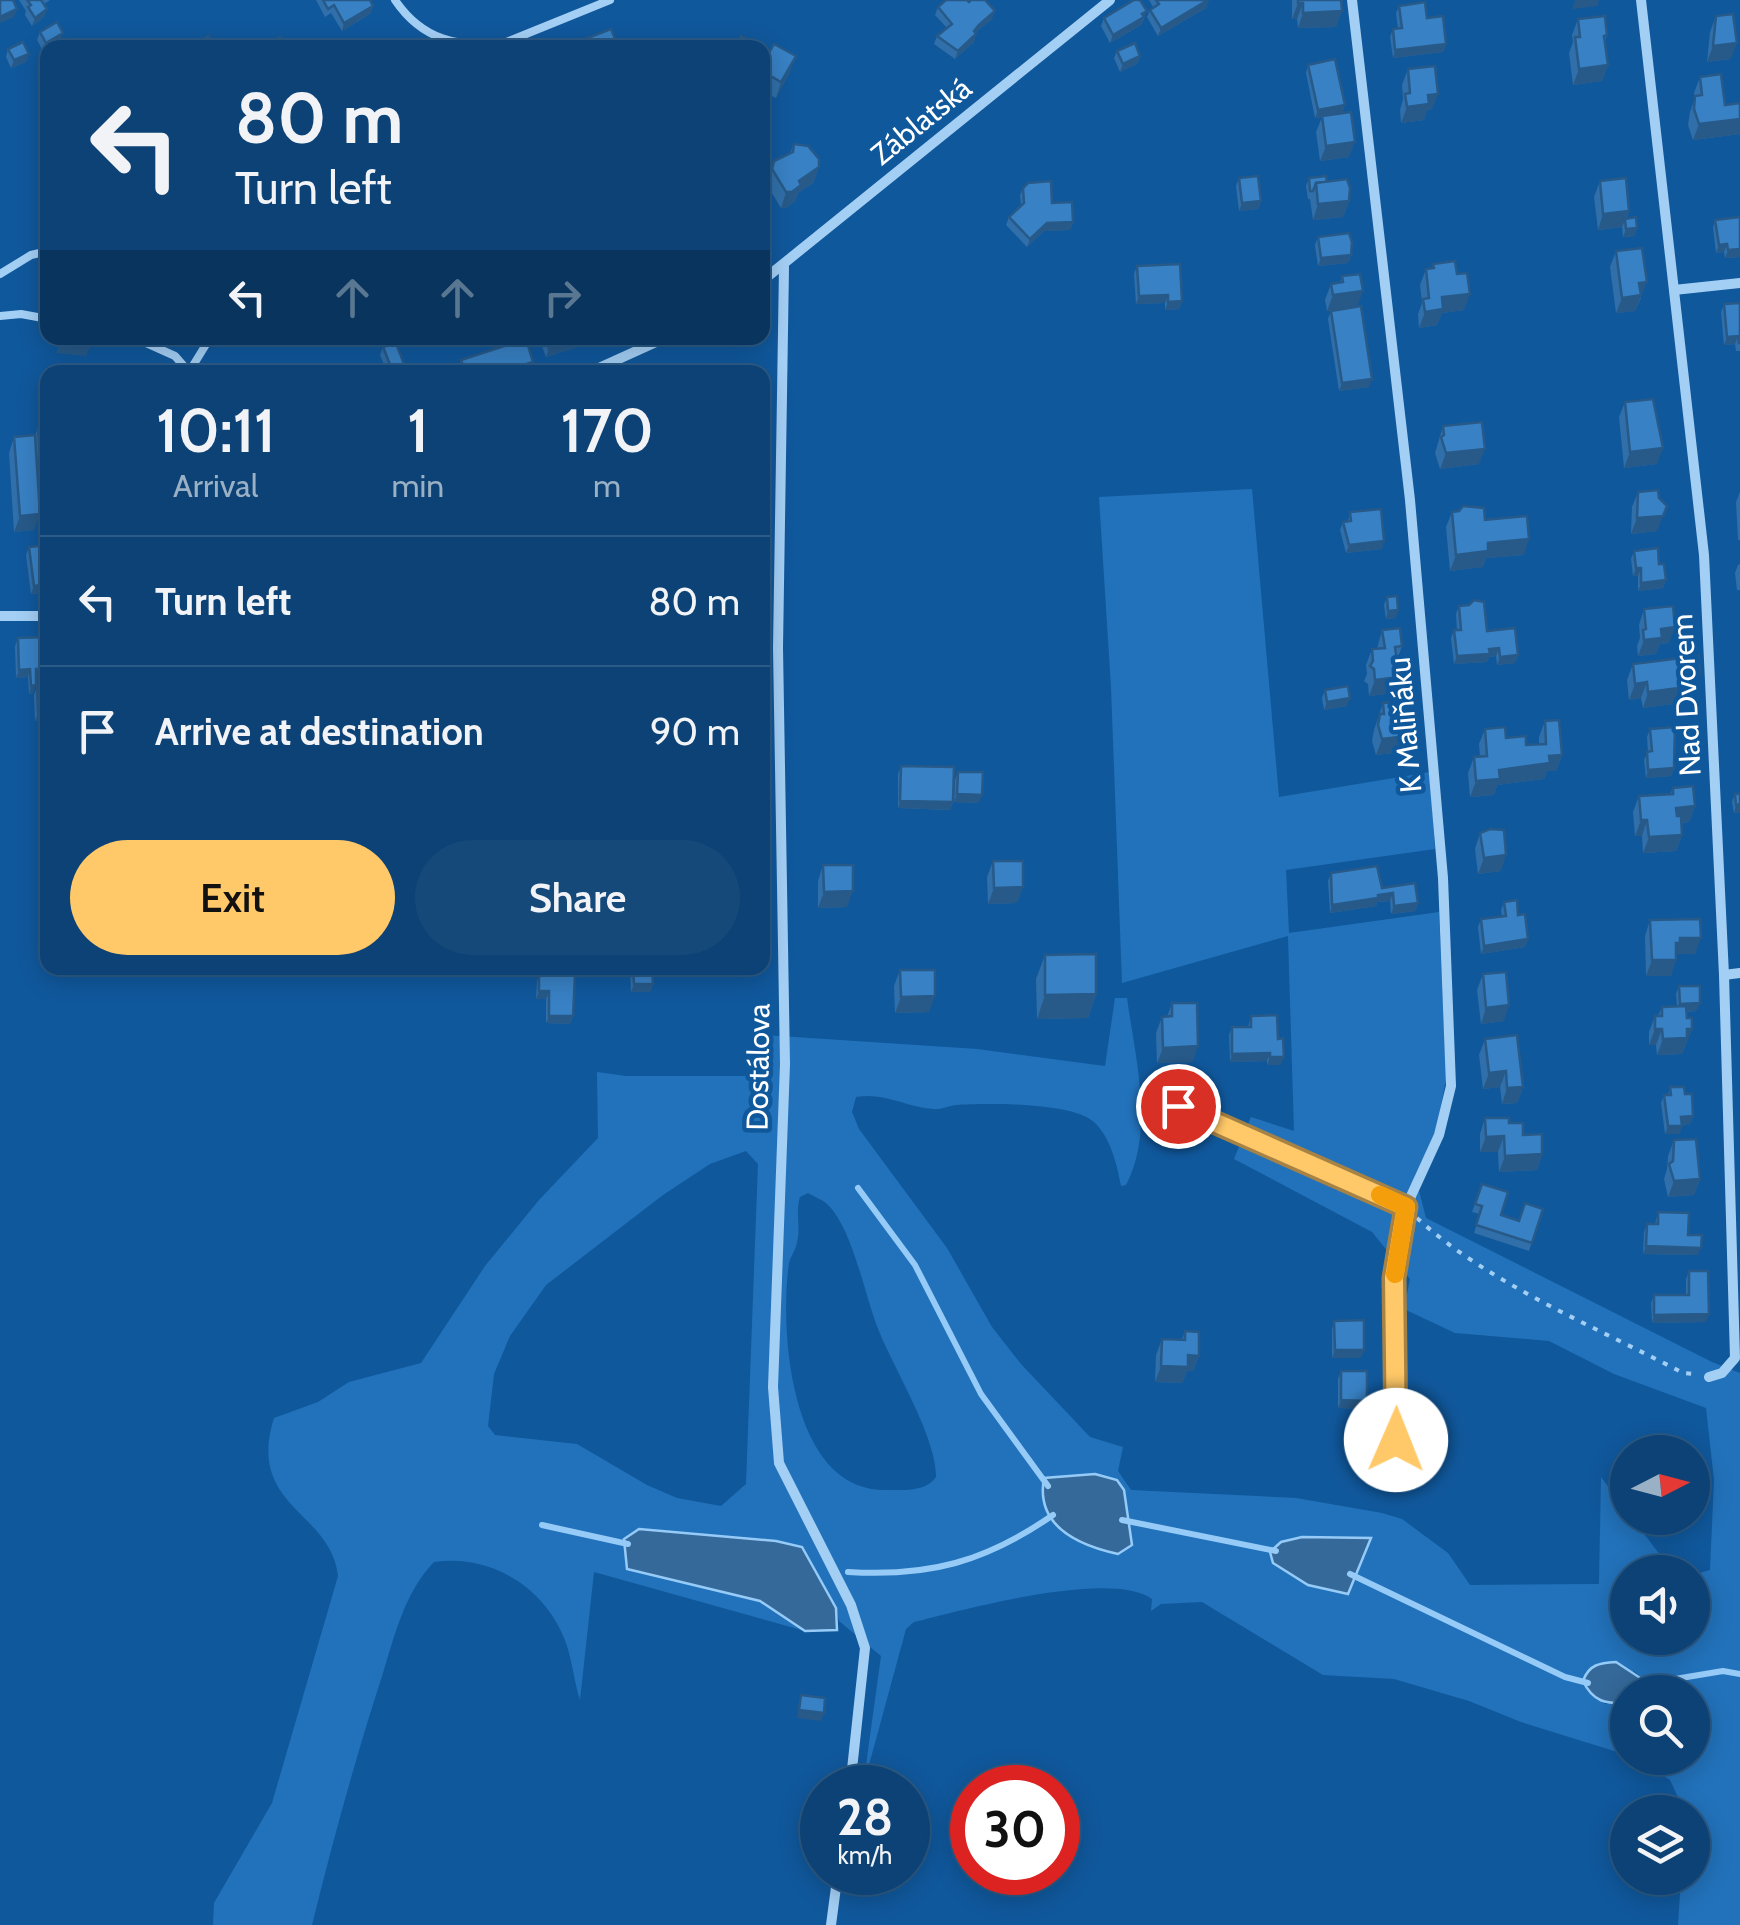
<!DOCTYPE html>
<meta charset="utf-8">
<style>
:root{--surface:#0c4275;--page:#15497a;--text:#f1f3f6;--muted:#9ab0c5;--line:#2c5b87;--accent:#ffc868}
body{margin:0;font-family:Cabin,sans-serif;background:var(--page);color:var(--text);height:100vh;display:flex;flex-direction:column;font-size:38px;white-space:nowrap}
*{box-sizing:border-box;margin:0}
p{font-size:32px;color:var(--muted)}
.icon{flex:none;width:55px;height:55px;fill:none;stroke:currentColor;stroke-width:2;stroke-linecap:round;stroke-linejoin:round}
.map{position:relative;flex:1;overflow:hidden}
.sheet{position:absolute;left:40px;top:365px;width:730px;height:610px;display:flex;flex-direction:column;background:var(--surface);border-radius:20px;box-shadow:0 5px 25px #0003,0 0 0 2px var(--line)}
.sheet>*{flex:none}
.guide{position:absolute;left:40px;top:40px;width:730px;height:305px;border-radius:20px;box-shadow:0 5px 25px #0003,0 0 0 2px var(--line);background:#0c4275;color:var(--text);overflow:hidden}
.needle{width:65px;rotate:84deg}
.controls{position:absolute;left:1610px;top:1435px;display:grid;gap:20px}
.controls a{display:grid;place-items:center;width:100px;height:100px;border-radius:50%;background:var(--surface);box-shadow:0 5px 25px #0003,0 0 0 2px var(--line);font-size:50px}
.speed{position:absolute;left:800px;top:1765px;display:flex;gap:20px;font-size:50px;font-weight:700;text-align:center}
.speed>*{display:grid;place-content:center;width:130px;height:130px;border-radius:50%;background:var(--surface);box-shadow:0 5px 25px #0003,0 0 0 2px var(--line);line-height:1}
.speed small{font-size:25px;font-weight:400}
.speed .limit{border:15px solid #d22;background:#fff;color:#111}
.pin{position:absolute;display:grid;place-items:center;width:85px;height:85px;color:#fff;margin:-42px;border:5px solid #fff;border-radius:50%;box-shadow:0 2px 10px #0007}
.me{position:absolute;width:110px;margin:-55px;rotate:1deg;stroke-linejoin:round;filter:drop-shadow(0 0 8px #0008)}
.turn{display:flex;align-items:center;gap:35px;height:210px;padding:0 30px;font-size:45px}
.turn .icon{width:130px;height:130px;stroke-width:2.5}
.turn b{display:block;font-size:70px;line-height:85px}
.lanes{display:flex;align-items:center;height:95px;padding:0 30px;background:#0003;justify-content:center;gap:50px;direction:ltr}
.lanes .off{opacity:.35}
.eta{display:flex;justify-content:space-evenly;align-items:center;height:170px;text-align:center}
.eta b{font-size:60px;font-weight:600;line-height:70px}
.primary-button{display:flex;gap:20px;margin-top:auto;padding:20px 30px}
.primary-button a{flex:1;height:115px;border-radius:60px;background:var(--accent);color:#111;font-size:40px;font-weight:600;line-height:115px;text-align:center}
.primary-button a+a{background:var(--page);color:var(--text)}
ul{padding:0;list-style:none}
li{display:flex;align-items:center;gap:30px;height:130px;padding:0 30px;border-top:2px solid var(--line)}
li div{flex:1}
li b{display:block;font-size:38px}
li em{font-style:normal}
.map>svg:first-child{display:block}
.green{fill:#2272bb;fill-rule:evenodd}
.water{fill:#35699a;stroke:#96cbf8;stroke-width:2.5}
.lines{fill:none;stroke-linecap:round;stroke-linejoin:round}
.stream{stroke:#96cbf8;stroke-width:6}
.path{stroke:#a4cff5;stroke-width:4;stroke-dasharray:5 8;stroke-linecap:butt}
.service{stroke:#a4cff5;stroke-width:8}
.minor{stroke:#a4cff5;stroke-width:10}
.wall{fill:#306fa9}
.shaded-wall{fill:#275a89}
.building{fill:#3881c4;stroke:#275a89;stroke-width:2.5}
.route-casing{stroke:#a68244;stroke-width:25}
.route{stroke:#ffc868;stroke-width:18}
.slow{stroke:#f59e0b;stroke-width:18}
.labels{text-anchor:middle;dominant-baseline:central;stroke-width:9;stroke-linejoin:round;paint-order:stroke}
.street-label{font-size:30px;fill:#fff;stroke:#10589c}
</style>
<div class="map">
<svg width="1740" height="1925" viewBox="0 0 1740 1925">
<rect width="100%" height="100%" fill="#10589c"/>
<path class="green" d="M1252,489L1279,797L1430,772L1435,849L1286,870L1289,933L1439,912L1446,1078L1436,1133L1415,1175L1426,1218L1712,1362L1740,1373V1925H1678L1681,1878H1692V1812H1685L1670,1780L1636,1758H1692V1692H1650L1651,1685L1634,1671L1604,1704L1627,1703V1755L1521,1722L1469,1701L1394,1679L1323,1675L1202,1602L1161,1604L1151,1611L1152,1599C1111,1569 962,1610 914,1622L906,1629L863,1787L881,1656L839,1621L836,1608L707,1537L639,1529L671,1581L729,1591L760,1601L805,1631L594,1572L580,1700C574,1681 572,1659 565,1640C544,1586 490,1554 434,1562C405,1592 395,1634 383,1673C356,1756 333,1840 312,1925H213L214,1903L272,1803L338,1576C331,1511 246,1507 274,1418L318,1402L349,1382L421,1363L485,1266L539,1200L598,1138L597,1072L626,1076H761L764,1035L977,1049L1105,1066L1115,998H1127C1135,1057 1155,1130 1126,1185L1121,1186C1117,1165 1111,1138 1094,1122C1072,1102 986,1103 956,1105C948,1106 940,1110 933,1109C906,1107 884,1092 856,1097L852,1112L859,1129L947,1248L992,1327L1021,1364L1090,1437L1123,1447L1118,1471L1131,1490L1296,1498L1382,1513L1402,1519L1448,1553L1470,1585L1599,1584L1601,1477L1627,1512L1628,1518H1632L1673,1572H1628V1638H1692L1693,1575L1710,1570L1714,1480L1706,1408L1614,1374L1549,1341L1455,1333L1404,1309L1410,1279L1372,1232L1234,1159L1251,1117L1294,1131L1288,936L1122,983L1111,687L1099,497ZM746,1151L758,1164L746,1484L721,1506L677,1498L647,1485L577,1444L495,1435L488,1426L494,1374L510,1336L546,1285L663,1195L710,1164ZM808,1193C814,1197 824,1200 828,1205C852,1228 865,1295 877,1326C892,1366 937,1437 936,1477C926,1492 904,1490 887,1490C791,1493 779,1332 789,1263C791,1255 796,1250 797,1242C801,1227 795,1212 800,1197ZM1095,1474L1117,1480L1124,1491L1130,1524L1044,1478ZM1302,1537L1370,1539L1347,1594L1308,1585L1273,1563Z"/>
<g class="water">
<path d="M1095,1474L1117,1480L1124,1490L1132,1545L1118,1554C1077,1545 1035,1526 1044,1478Z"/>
<path d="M639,1529L776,1541L802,1547L836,1608L837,1630L805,1631L760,1601L627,1569L624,1539Z"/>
<path d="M1302,1537L1371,1538L1348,1594L1308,1585L1273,1563L1270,1552L1281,1542Z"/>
<path d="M1616,1662L1651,1685L1650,1692H1628L1627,1703C1606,1704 1593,1702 1583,1681C1589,1664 1600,1663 1616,1662Z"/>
</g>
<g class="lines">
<g class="stream">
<path d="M858,1188L915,1265L981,1394L1048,1486"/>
<path d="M1122,1520L1276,1551"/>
<path d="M542,1525L628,1544"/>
<path d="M848,1572C929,1577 985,1562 1053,1515"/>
<path d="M1350,1574L1565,1677L1588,1683"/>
<path d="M1645,1684L1723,1671L1740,1674"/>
</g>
<path class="path" d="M1417,1218C1487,1283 1598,1328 1683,1373L1695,1374"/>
<g class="service">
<path d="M395,0C422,40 458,48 504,43L610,0"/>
<path d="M0,274L31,255L48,251"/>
<path d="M0,316L21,314L48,319"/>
<path d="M135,338L175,356L189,372"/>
<path d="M189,372L210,338"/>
</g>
<g class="minor">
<path d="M1352,0L1410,500L1443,878L1451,1086L1439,1135L1406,1207L1394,1278L1395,1440"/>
<path d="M1641,0L1704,555L1724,975L1735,1358L1722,1373L1709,1377"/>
<path d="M784,267L778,648L785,1064L773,1387L779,1463L851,1605L865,1648L850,1788"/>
<path d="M762,281L1110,0"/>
<path d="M1674,290L1740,283"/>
<path d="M590,372L665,338"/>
<path d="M0,616H48"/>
<path d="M1724,975L1740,973"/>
<path d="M1177,1106L1406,1207"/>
<path d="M831,1925L838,1872"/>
</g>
</g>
<g class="wall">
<path d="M19,0H50L44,4V17L32,26L25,15L26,11Z"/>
<path d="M316,0H370L373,6L370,14L342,31L331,13L325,17Z"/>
<path d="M1149,0H1208L1206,8L1158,36L1147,17L1150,10L1153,7Z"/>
<path d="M1292,0H1341L1336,27L1298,28L1297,19H1292Z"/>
<path d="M1399,6L1427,18L1446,44L1443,52L1393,58L1390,37L1393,29H1398L1396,13Z"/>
<path d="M938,7L992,19L976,32L974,42L955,59L934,44L937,36L947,28L935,15Z"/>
<path d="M1716,16L1731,59L1707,62L1710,32Z"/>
<path d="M1104,18L1144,19L1141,25L1110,43L1101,26Z"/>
<path d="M1578,19L1607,35L1605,42L1608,65L1602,81L1573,85L1569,53L1573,42L1572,35Z"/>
<path d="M40,32L60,41L43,51L37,40Z"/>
<path d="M762,48L790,72L776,98L762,91Z"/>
<path d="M8,49L29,54L26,62L11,68L6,57Z"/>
<path d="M1117,51L1140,56L1137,64L1120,72L1114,58Z"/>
<path d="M1308,65L1345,105L1342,113L1349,157L1320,161L1316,132L1322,117L1315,118L1306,73Z"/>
<path d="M1408,69L1432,109L1427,110L1424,120L1401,123L1400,110L1403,99L1402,85Z"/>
<path d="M1700,77L1725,105L1740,103V134L1693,140L1688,125L1690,112L1695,98L1694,93Z"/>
<path d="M794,144L819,167L813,183L798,193L795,201L786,208H781L767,185L768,177L774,161L790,153Z"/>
<path d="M1239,178L1261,201L1258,209L1239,211L1236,186Z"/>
<path d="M1309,178L1327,182L1349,201L1343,217L1313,220L1310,199H1308L1306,186Z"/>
<path d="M1600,181L1629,211L1626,219L1637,228L1634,236L1623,237L1622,227L1598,230L1594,197Z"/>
<path d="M1023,188L1073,222L1070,230L1044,231L1027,247L1006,225L1009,217L1021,206L1020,195Z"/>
<path d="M1740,217V257L1725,258L1724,252L1716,253L1713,227L1715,220Z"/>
<path d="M1318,237L1351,255L1348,263L1318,266L1315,245Z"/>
<path d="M1616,251L1641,298L1635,311L1616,313L1610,267Z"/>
<path d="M1433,264L1457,274L1464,310L1442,313L1437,325L1419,328L1418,314L1422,303L1420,285L1426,269L1432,268Z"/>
<path d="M1137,266L1182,301L1179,309L1165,310V303L1136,304L1134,274Z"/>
<path d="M1342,276L1357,307L1369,387L1339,391L1328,319L1331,311L1354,307L1327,311L1325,300L1331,284L1340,283Z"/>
<path d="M1740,303V351H1736L1735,344L1724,345L1721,312L1724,304Z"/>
<path d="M539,338H600L599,340L546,357Z"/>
<path d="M383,347L406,372H387L380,355Z"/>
<path d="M461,360L529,372H457Z"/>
<path d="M1625,402L1657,464L1624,468L1619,417Z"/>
<path d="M1443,426L1479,464L1440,469L1435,453Z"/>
<path d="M38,428L48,480H38L34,530L14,532L9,453L14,437L35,435Z"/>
<path d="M1638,492L1657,531L1631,534L1632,507Z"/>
<path d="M1740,492V540H1738L1736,502Z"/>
<path d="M1350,512L1382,549L1346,553L1340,530L1343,522H1348Z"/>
<path d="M1452,512L1485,520L1524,555L1486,558L1483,567L1450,571L1446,527Z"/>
<path d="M29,547L48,592L31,594L26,555Z"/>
<path d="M1634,551L1659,564L1666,580L1663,588L1638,591V576H1633L1631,559Z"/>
<path d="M1740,564V590H1737L1735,573L1738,565Z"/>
<path d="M1387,597L1396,618L1386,619L1384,605Z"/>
<path d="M1459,606L1518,655L1515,663L1497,665L1496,656L1489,657L1487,662L1454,664L1451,638L1454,630H1457L1456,614Z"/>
<path d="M1644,609L1669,643L1660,644L1656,654L1638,656L1637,646L1640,638L1639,625Z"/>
<path d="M1382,630L1402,646L1397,660L1399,677L1393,693L1369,696L1368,684L1364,681L1367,674L1366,665L1372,649H1377Z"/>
<path d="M18,638L36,677L33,693L29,694L28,677L16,678L15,646Z"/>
<path d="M1633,664L1700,674L1694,690L1678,692L1673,704L1643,708L1641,698L1629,700L1627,680Z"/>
<path d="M48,686V721H35L34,695L37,687Z"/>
<path d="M1325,690L1347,706L1324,710L1322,698Z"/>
<path d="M1383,703L1409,712L1405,722L1401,752L1376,755L1372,741L1374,730Z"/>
<path d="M1545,721L1562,755L1556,771H1547L1544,779L1497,785L1494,795L1470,797L1468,773L1474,757H1480L1479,744L1485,729L1526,745L1539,744V737Z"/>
<path d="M1650,729L1674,768L1671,776L1646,778L1644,760L1648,752L1647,737Z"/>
<path d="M901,766L953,802L950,810L898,808V774Z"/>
<path d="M958,772L979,803L954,802L955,780Z"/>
<path d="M1673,788L1695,806L1689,822L1681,823L1682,835L1676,851L1643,853L1642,836H1635L1633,812L1639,796L1670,794Z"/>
<path d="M1735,794H1740V812L1734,813L1732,802Z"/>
<path d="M1480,833L1501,871L1478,874L1475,849Z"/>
<path d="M993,861L1017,903L988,904L987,877Z"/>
<path d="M823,865L847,907L818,908V881Z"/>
<path d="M1331,873L1382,888L1418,903L1415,911L1391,914L1390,901L1377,902L1376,906L1330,913L1328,881Z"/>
<path d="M1504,902L1518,915L1528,939L1525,947L1481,954L1478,927L1481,919L1502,917L1501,910Z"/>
<path d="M1650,920L1695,954H1676L1671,976H1646L1645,936Z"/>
<path d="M1045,955L1096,994L1088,1018L1037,1019L1036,979Z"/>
<path d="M630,968H652L653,984L650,992H631Z"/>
<path d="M900,970L929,1012L895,1013L894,986Z"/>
<path d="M539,974L573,1016L570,1024L546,1023V999H536L537,982Z"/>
<path d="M1483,974L1504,1021L1481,1024L1477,990Z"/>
<path d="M1679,986L1697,1011L1686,1012L1687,1018L1692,1029L1682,1054L1657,1055L1656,1045H1649V1032L1655,1016H1658L1662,1007L1677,1006L1676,994Z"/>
<path d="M1172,1003L1193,1062L1157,1063L1156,1033L1162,1017H1167Z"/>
<path d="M1251,1016L1278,1039L1281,1065H1267V1061L1230,1062L1229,1035L1232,1027H1248Z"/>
<path d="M1485,1039L1523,1087L1517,1103L1502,1104L1500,1087L1483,1089L1479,1055Z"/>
<path d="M1670,1087L1685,1094L1693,1116L1690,1124L1682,1125L1679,1134H1665L1661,1103L1664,1095H1668Z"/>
<path d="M1485,1118L1509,1123L1523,1135L1542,1154L1537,1170L1499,1172L1498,1152H1480V1134Z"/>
<path d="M1674,1140L1700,1179L1694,1195L1668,1197L1664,1179L1667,1169L1668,1156Z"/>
<path d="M1482,1184L1501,1215L1519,1221L1543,1209L1529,1251L1474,1233L1480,1214L1472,1212Z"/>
<path d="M1658,1212L1688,1235L1698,1255L1643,1254L1644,1232L1647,1224H1655Z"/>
<path d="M1689,1271L1706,1322L1652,1323L1651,1303L1654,1295H1686V1279Z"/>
<path d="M1334,1321L1361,1358H1332V1329Z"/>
<path d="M1185,1331L1199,1356L1193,1371H1187L1182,1383L1155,1382L1156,1355L1162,1339H1182Z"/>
<path d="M1341,1371L1364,1409L1338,1408V1379Z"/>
</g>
<g class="shaded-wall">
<path d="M1208,0L1206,8L1158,36L1161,28Z"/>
<path d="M1575,0H1599L1597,6L1572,9Z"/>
<path d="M1298,3H1303L1297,19H1292Z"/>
<path d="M373,6L370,14L342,31L344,23Z"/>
<path d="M17,9L14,17L0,23V17Z"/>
<path d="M47,9L44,17L32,26L35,18Z"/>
<path d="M995,11L992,19L976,32L974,42L955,59L958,51L979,25Z"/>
<path d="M1147,11L1141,25L1110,43L1113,35Z"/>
<path d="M1342,11L1336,27L1298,28L1303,13Z"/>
<path d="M63,33L60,41L43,51L46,43Z"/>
<path d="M1737,43L1731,59L1707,62L1713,46Z"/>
<path d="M1446,44L1443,52L1393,58L1395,50Z"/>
<path d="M29,54L26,62L11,68L14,60Z"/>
<path d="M796,56L790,72L776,98L781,82Z"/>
<path d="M1140,56L1137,64L1120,72L1123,64Z"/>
<path d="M1608,65L1602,81L1573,85L1579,69Z"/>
<path d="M1438,94L1432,109L1427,110L1424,120L1401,123L1407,107L1428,95Z"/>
<path d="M1345,105L1342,113L1315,118L1318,110Z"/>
<path d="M1740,119V134L1693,140L1699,124Z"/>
<path d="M1355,142L1349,157L1320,161L1326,146Z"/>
<path d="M819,167L813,183L798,193L795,201L786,208H781L786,192Z"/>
<path d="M1261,201L1258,209L1239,211L1242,203Z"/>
<path d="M1349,201L1343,217L1313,220L1318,204Z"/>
<path d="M1629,211L1622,227L1598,230L1603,214Z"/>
<path d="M1073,222L1070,230L1044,231L1027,247L1030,239L1047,223Z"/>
<path d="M1637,228L1634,236L1623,237L1626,229Z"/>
<path d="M1727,244L1724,252L1716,253L1719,245Z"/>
<path d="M1740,249V257L1725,258L1728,250Z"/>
<path d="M1351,255L1348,263L1318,266L1321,258Z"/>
<path d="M1647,282L1635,311L1616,313L1622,298L1639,283Z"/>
<path d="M1363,291L1357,307L1327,311L1333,295Z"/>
<path d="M1470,294L1464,310L1442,313L1437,325L1419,328L1425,312L1442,297Z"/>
<path d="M1168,295L1165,303L1136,304L1139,296Z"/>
<path d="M1182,301L1179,309L1165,310L1168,302Z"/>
<path d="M1738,336L1735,344L1724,345L1727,337Z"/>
<path d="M584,338H600L599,340L546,357L549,349Z"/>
<path d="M59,346L89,348L86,356L56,353Z"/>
<path d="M533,362L529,372H500Z"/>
<path d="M1372,379L1369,387L1339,391L1342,383Z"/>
<path d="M1663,448L1657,464L1624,468L1630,452Z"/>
<path d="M1485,449L1479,464L1440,469L1446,453Z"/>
<path d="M48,456V480L31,481L40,457Z"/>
<path d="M1667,506L1657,531L1631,534L1637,518Z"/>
<path d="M40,514L34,530L14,532L20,516Z"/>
<path d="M1529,539L1524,555L1486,558L1483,567L1450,571L1456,555L1488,543Z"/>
<path d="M1384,541L1382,549L1346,553L1349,545Z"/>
<path d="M1636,568H1641L1638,576H1633Z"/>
<path d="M1666,580L1663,588L1638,591L1641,583Z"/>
<path d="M48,584V592L31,594L34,586Z"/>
<path d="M1398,610L1396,618L1386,619L1388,611Z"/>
<path d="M1675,627L1669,643L1660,644L1656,654L1638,656L1644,640L1661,629Z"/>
<path d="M1499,648L1496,656L1489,657L1487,662L1454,664L1457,656Z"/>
<path d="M1518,655L1515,663L1497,665L1500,657Z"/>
<path d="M30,669L28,677L16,678L19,670Z"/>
<path d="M36,669H48V676L33,677Z"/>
<path d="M1700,674L1694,690L1678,692L1673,704L1643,708L1648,692L1678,677Z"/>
<path d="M1399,677L1393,693L1369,696L1375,680Z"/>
<path d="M1647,682L1641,698L1629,700L1635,684Z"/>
<path d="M36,685L33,693L29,694L31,686Z"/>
<path d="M1350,698L1347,706L1324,710L1327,702Z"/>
<path d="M38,713H48V721H35Z"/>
<path d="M1407,736L1401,752L1376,755L1382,739Z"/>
<path d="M1562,755L1556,771H1547L1544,779L1497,785L1494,795L1470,797L1476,781L1499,770L1549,756Z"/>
<path d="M1674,768L1671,776L1646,778L1648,770Z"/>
<path d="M957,794L982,795L979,803L954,802Z"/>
<path d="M900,801L953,802L950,810L898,808Z"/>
<path d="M1740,804V812L1734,813L1736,805Z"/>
<path d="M1695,806L1689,822L1670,824L1676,808Z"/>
<path d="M1641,820H1647L1642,836H1635Z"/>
<path d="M1682,835L1676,851L1643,853L1649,837Z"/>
<path d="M1506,855L1501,871L1478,874L1484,858Z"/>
<path d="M1023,887L1017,903L988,904L994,888Z"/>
<path d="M853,891L847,907L818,908L824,892Z"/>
<path d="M1393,893L1390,901L1377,902L1376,906L1330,913L1332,905Z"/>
<path d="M1418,903L1415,911L1391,914L1394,906Z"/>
<path d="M1680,938H1701L1695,954H1676V943Z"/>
<path d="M1528,939L1525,947L1481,954L1484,946Z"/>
<path d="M1652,960H1676L1671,976H1646Z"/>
<path d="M634,984H653L650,992H631Z"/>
<path d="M539,991H549L546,999H536Z"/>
<path d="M1096,994L1088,1018L1037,1019L1045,995Z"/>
<path d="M935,996L929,1012L895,1013L901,997Z"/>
<path d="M1700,1003L1697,1011L1677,1012L1680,1004Z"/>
<path d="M1509,1005L1504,1021L1481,1024L1486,1008Z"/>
<path d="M549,1016H573L570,1024L546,1023Z"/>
<path d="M1655,1029H1662L1656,1045H1649Z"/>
<path d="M1687,1029H1692L1682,1054L1657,1055L1663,1039Z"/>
<path d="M1198,1046L1193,1062L1157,1063L1163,1048Z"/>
<path d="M1270,1053L1267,1061L1230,1062L1232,1054Z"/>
<path d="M1270,1057H1284L1281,1065H1267Z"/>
<path d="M1506,1071L1500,1087L1483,1089L1489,1073Z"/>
<path d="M1523,1087L1517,1103L1502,1104L1507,1088Z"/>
<path d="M1693,1116L1690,1124L1678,1125L1681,1117Z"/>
<path d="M1668,1126H1682L1679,1134H1665Z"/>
<path d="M1504,1136L1498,1152H1480L1486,1137Z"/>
<path d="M1542,1154L1537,1170L1499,1172L1505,1156Z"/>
<path d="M1700,1179L1694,1195L1668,1197L1674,1181Z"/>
<path d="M1646,1246L1701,1248L1698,1255L1643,1254Z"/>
<path d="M1709,1314L1706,1322L1652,1323L1654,1315Z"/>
<path d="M1335,1350H1364L1361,1358H1332Z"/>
<path d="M1188,1355L1199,1356L1193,1371H1187L1182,1383L1155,1382L1161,1366Z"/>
<path d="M1341,1400L1367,1401L1364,1409L1338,1408Z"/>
<path d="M799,1710L824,1713L821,1721L797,1718Z"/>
</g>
<g class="building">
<path d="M0,0H13L17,9L0,17Z"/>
<path d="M27,0H41L47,9L35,18L28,7L31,5Z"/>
<path d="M323,0H370L373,6L344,23L334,5L328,9Z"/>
<path d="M946,0H967L969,2L971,0H985L995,11L979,25L974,31L976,34L958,51L937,36L952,24L938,7Z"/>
<path d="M1134,0H1140L1147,11L1142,14L1144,17L1113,35L1104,18Z"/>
<path d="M1156,0H1208L1161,28L1150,10L1159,4Z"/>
<path d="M1298,0H1341L1342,11L1303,13V3H1298Z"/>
<path d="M1425,2L1427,18L1443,16L1446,44L1395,50L1393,29L1402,28L1399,6Z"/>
<path d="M1733,14L1737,43L1713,46L1716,16Z"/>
<path d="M1605,16L1607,35L1604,36L1608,65L1579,69L1575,37H1580L1578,19Z"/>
<path d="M57,22L63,33L46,43L40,32Z"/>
<path d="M611,29L618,46L614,48L564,47Z"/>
<path d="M208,36L216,48H191Z"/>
<path d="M741,36L770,51L762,65V48H735Z"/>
<path d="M280,37L287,48H264Z"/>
<path d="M23,42L29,54L14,60L8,49Z"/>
<path d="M1135,43L1140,56L1123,64L1117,51Z"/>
<path d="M774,44L796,56L781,82L762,71V65Z"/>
<path d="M1335,59L1345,105L1318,110L1308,65Z"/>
<path d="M1435,66L1438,94L1428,95L1429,104L1407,107L1405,94L1410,93L1408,69Z"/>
<path d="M1721,74L1725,105L1740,103V119L1699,124L1694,109L1695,96L1702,95L1700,77Z"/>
<path d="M1351,112L1355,142L1326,146L1322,116Z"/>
<path d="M794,144L808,146L819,159V167L799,181L801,185L792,192H786L772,169L774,161L793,152Z"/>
<path d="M1258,176L1261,201L1242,203L1239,178Z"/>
<path d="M1326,176L1327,182L1316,183L1313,191H1310L1309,178Z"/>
<path d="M1626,178L1629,211L1603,214L1600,181Z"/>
<path d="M1347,179L1350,188L1349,201L1318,204L1316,183Z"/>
<path d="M1051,181L1052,203L1072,202L1073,222L1047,223L1030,239L1009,217L1024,203L1023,188L1028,183Z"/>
<path d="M1636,217L1637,228L1626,229L1625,219Z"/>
<path d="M1740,217V249L1728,250L1727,244L1719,245L1715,220Z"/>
<path d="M1349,233L1352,242L1351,255L1321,258L1318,237Z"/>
<path d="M1642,248L1647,282L1639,283L1641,295L1622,298L1616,251Z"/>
<path d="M1455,261L1457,274L1467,273L1470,294L1442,297L1443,309L1425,312L1423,299L1429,298L1426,269L1434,268L1433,264Z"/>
<path d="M1180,264L1182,301L1168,302V295L1139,296L1137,266Z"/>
<path d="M1360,274L1363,291L1333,295L1331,284L1343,282L1342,276Z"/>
<path d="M1740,303V343H1739L1738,336L1727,337L1724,304Z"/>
<path d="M1361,306L1372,379L1342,383L1331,311Z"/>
<path d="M60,338H90L89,348L59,346Z"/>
<path d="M545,338H584L549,349Z"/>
<path d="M526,339L533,362L500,372H465L461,360Z"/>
<path d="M396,343L407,372H393L383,347Z"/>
<path d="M1653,399L1663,448L1630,452L1625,402Z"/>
<path d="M1482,422L1485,449L1446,453L1441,437L1444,435L1443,426Z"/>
<path d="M48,427V456L40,457L38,428Z"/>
<path d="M35,435L40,514L20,516L14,437Z"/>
<path d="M1658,490L1659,498L1667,506L1663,516L1637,518L1638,492Z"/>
<path d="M1463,506L1484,508L1485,520L1527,516L1529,539L1488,543V551L1456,555L1452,512L1459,511Z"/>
<path d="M1381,509L1384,541L1349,545L1343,522L1351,521L1350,512Z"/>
<path d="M48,545V584L34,586L29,547Z"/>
<path d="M1658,548L1659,564H1664L1666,580L1641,583V568H1636L1634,551Z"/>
<path d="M1397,596L1398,610L1388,611L1387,597Z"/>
<path d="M1474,600L1484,602L1487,631L1515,628L1518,655L1500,657L1499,648L1489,649L1490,654L1457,656L1454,630H1461L1459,606L1469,605Z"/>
<path d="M1673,606L1675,627L1661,629L1662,638L1644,640L1643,630L1646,629L1644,609Z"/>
<path d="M1400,628L1402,646L1395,647L1399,677L1375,680L1374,669L1370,666L1373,661L1372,649L1385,648L1382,630Z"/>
<path d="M48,637V669H36V685L31,686L30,669L19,670L18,638Z"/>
<path d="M1698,656L1700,674L1678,677L1679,688L1648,692L1647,682L1635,684L1633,664Z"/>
<path d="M48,686V713H38L37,687Z"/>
<path d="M1348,686L1350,698L1327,702L1325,690Z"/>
<path d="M1407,701L1409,712L1404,713L1407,736L1382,739L1378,725L1380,714H1384L1383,703Z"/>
<path d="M1559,720L1562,755L1549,756L1550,763L1499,770L1500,779L1476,781L1474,757L1487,756L1485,729L1505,727L1506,738L1526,736V745L1546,744L1545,721Z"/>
<path d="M1675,727L1674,768L1648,770L1647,752L1652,751L1650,729Z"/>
<path d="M901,766L954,767L953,802L900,801Z"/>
<path d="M958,772H983L982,795L957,794Z"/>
<path d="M1693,786L1695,806L1676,808L1677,816H1681L1682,835L1649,837L1647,820H1641L1639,796L1673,794V788Z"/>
<path d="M1735,794H1740V804L1736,805Z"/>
<path d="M1490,829L1504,830L1506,855L1484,858L1480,833Z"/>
<path d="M993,861H1023V887L994,888Z"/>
<path d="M823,865H853V891L824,892Z"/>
<path d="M1377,866L1382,888L1415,883L1418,903L1394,906L1393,893L1378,895V898L1332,905L1331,873Z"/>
<path d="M1517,900L1518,915L1525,914L1528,939L1484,946L1481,919L1506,916L1504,902Z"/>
<path d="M1700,919L1701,938H1680V943H1676V960H1652L1650,920Z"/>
<path d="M1096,954V994L1045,995V955Z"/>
<path d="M633,968H652L653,984H634Z"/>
<path d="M900,970H935V996L901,997Z"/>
<path d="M1506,972L1509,1005L1486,1008L1483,974Z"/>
<path d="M539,974L575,975L573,1016H549V991H539Z"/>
<path d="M1679,986H1700V1003L1680,1004Z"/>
<path d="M1172,1003H1197L1198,1046L1163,1048L1162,1017L1172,1016Z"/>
<path d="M1686,1006L1687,1018H1692V1029H1687V1038L1663,1039L1662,1029H1655V1016H1662V1007Z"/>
<path d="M1277,1015L1278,1039L1283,1038L1284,1057H1270V1053L1232,1054V1027H1251V1016Z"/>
<path d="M1517,1035L1523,1087L1507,1088L1506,1071L1489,1073L1485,1039Z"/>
<path d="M1670,1087H1684L1685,1094H1692L1693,1116L1681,1117L1682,1126H1668L1664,1095H1671Z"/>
<path d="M1485,1118H1509V1123H1523V1135L1542,1134V1154L1505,1156L1504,1136L1486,1137Z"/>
<path d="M1696,1139L1700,1179L1674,1181L1669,1164L1673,1161L1674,1140Z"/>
<path d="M1482,1184L1508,1192L1501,1215L1519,1221L1525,1203L1543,1209L1532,1243L1476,1225L1482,1206L1475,1204Z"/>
<path d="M1658,1212L1689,1213L1688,1235H1702L1701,1248L1646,1246L1647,1224H1658Z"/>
<path d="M1689,1271H1708L1709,1314L1654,1315V1295H1689Z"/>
<path d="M1364,1320V1350H1335L1334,1321Z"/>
<path d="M1185,1331L1199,1332V1356L1188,1355V1367L1161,1366L1162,1339L1185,1340Z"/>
<path d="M1341,1371H1367V1401L1341,1400Z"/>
<path d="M801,1695L825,1698L824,1713L799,1710Z"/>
</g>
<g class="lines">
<defs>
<path id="route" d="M1178,1106L1406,1207L1394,1278L1396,1440"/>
</defs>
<use href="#route" class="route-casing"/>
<use href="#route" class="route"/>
<path class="slow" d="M1380,1195L1406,1207L1395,1274"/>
</g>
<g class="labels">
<g class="street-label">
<text transform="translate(921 121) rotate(-39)">Záblatská</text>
<text transform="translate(1686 695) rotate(-93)">Nad Dvorem</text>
<text transform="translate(1405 725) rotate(-95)">K Maliňáku</text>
<text transform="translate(758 1067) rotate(-89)">Dostálova</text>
</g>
</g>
</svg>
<div class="controls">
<a><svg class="needle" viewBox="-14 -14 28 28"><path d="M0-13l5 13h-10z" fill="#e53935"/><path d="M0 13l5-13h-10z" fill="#9ab0c5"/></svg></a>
<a><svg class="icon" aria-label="sound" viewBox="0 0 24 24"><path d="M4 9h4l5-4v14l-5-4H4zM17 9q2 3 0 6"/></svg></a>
<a><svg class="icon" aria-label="search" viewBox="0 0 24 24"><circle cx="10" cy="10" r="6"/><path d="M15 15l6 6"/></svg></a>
<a><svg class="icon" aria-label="layers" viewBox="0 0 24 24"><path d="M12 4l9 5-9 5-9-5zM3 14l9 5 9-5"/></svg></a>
</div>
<div class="speed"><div>28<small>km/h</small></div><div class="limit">30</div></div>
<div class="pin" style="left:1178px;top:1106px;background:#d93025"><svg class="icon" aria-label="arrive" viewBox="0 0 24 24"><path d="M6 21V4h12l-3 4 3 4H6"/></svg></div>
<svg class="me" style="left:1396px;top:1440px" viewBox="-20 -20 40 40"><circle r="19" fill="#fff"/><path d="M0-13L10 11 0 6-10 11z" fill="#ffc868"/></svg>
<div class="guide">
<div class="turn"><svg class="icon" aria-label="left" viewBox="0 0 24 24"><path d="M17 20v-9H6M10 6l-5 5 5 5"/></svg><div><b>80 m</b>Turn left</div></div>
<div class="lanes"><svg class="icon" aria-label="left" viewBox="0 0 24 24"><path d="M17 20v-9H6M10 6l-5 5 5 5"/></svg><svg class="icon off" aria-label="ahead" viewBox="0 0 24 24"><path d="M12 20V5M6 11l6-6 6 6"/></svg><svg class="icon off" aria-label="ahead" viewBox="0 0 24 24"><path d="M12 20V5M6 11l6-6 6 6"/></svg><svg class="icon off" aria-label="right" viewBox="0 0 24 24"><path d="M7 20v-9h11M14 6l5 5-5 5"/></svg></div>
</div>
<section class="sheet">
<div class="eta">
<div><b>10:11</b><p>Arrival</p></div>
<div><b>1</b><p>min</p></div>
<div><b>170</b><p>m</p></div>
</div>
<ul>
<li><svg class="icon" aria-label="left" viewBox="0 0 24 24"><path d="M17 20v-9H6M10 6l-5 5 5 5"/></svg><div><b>Turn left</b></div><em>80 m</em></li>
<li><svg class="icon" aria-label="arrive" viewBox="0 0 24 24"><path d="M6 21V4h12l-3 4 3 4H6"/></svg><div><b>Arrive at destination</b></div><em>90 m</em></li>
</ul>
<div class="primary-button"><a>Exit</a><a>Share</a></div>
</section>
</div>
